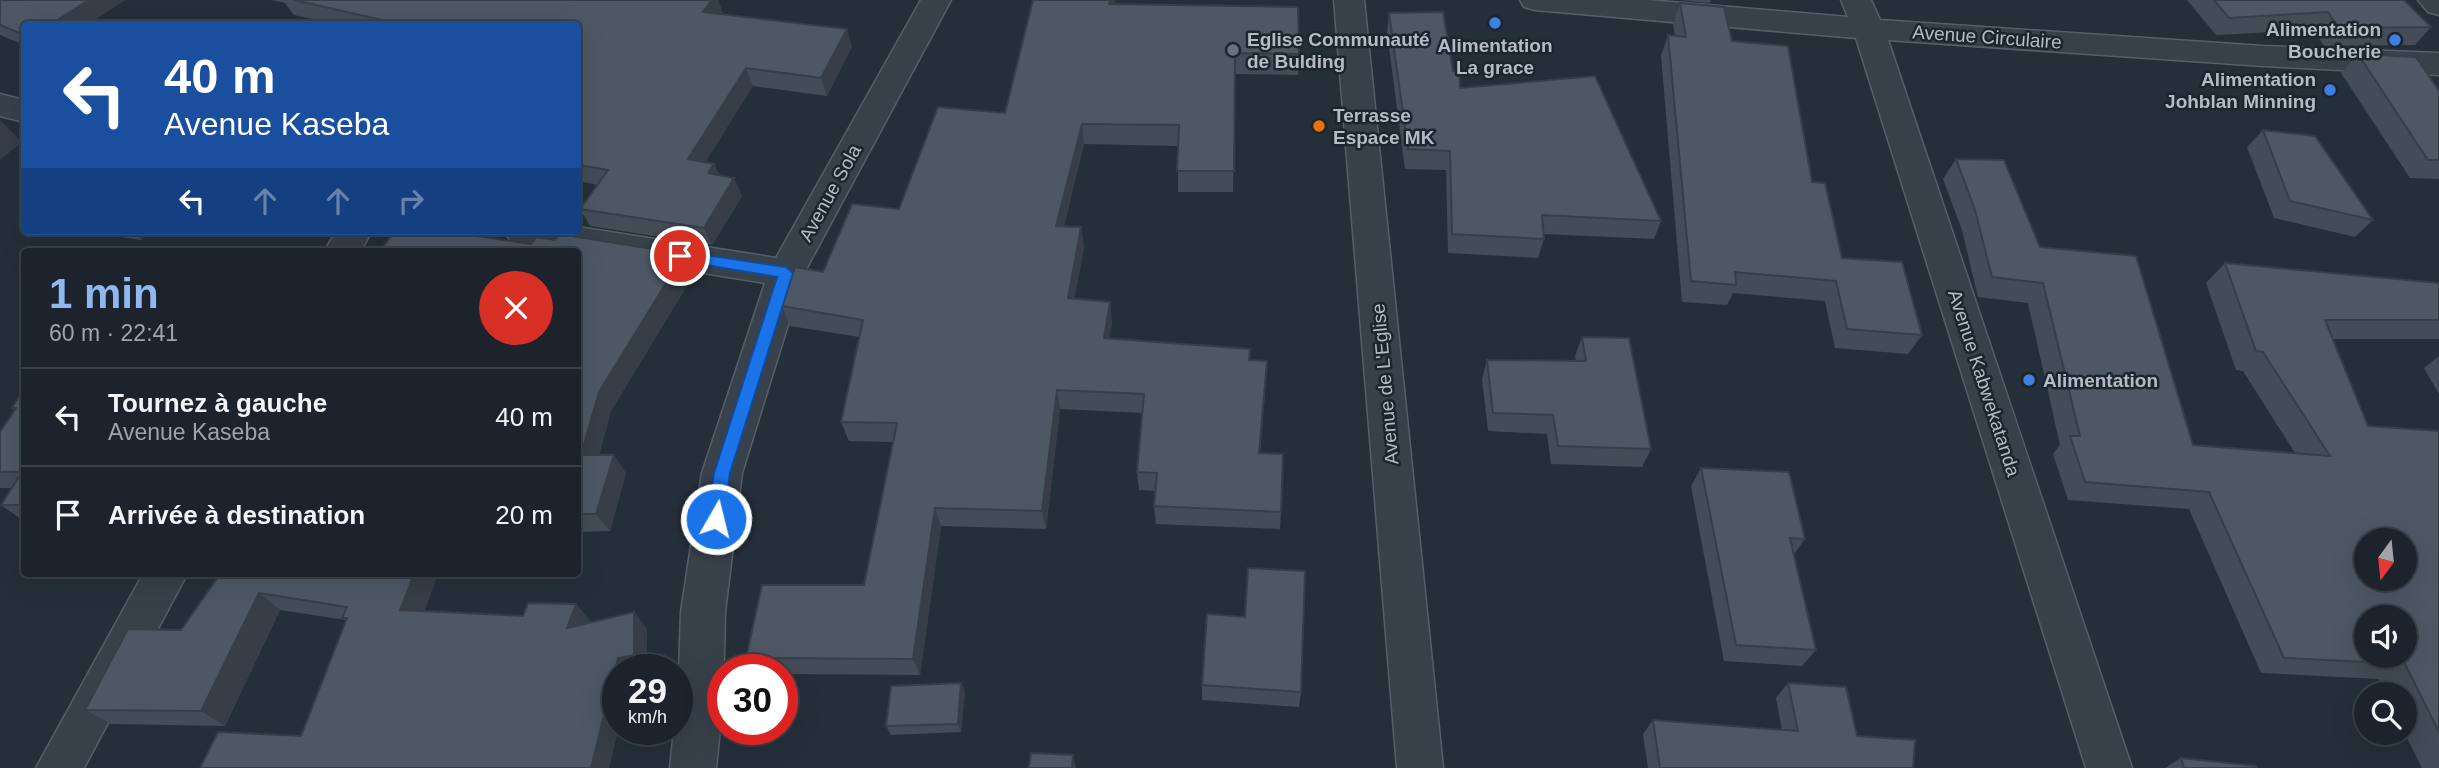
<!DOCTYPE html>
<html lang="fr">
<meta charset="utf-8">
<style>
:root{--surface:#1c232c;--page:#252b34;--text:#f1f3f6;--muted:#a0a4a9;--line:#3a4048;--accent:#8fb8ef}
body{margin:0;font-family:Arial,sans-serif;background:var(--page);color:var(--text);height:100vh;display:flex;flex-direction:column;font-size:26px;white-space:nowrap}
*{box-sizing:border-box;margin:0}
p{font-size:23px;color:var(--muted)}
.icon{flex:none;width:38px;height:38px;fill:none;stroke:currentColor;stroke-width:2;stroke-linecap:round;stroke-linejoin:round}
.map{position:relative;flex:1;overflow:hidden}
.panel{position:absolute;left:21px;top:248px;width:560px;height:329px;display:flex;flex-direction:column;background:var(--surface);border-radius:7px;box-shadow:0 7px 28px #0002,0 0 0 2px var(--line)}
.panel>*{flex:none}
.banner{position:absolute;left:21px;top:21px;width:560px;height:214px;border-radius:7px;box-shadow:0 7px 28px #0002,0 0 0 2px var(--line);background:#1a4fa0;color:#fff;overflow:hidden}
.needle{width:46px;rotate:195deg}
.tools{position:absolute;left:2354px;top:528px;display:grid;gap:14px}
.tools a{display:grid;place-items:center;width:63px;height:63px;border-radius:50%;background:var(--surface);box-shadow:0 7px 28px #0002,0 0 0 2px var(--line);font-size:35px}
.speed{position:absolute;left:602px;top:654px;display:flex;gap:14px;font-size:35px;font-weight:700;text-align:center}
.speed>*{display:grid;place-content:center;width:91px;height:91px;border-radius:50%;background:var(--surface);box-shadow:0 7px 28px #0002,0 0 0 2px var(--line);line-height:1}
.speed small{font-size:18px;font-weight:400}
.speed .limit{border:10px solid #d22;background:#fff;color:#111}
.pin{position:absolute;display:grid;place-items:center;width:60px;height:60px;color:#fff;margin:-30px;border:4px solid #fff;border-radius:50%;box-shadow:0 2px 7px #0007}
.me{position:absolute;width:77px;margin:-38px;rotate:8deg;stroke-linejoin:round;filter:drop-shadow(0 0 5px #0008)}
.turn{display:flex;align-items:center;gap:24px;height:147px;padding:0 28px;font-size:32px}
.turn .icon{width:91px;height:91px;stroke-width:2.5}
.turn b{display:block;font-size:49px;line-height:60px}
.lanes{display:flex;align-items:center;height:66px;padding:0 28px;background:#0003;justify-content:center;gap:35px;direction:ltr}
.lanes .off{opacity:.35}
.round{display:grid;place-items:center;flex:none;width:74px;height:74px;border-radius:37px;background:var(--page)}
.summary{display:flex;align-items:center;justify-content:space-between;height:119px;padding:0 28px}
h1{font-size:42px;font-weight:600;line-height:52px;color:var(--accent)}
ul{padding:0;list-style:none}
li{display:flex;align-items:center;gap:21px;height:98px;padding:0 28px;border-top:2px solid var(--line)}
li div{flex:1}
li b{display:block;font-size:26px}
li em{font-style:normal}
.map>svg:first-child{display:block}
.lines{fill:none;stroke-linecap:round;stroke-linejoin:round}
.street-casing{stroke:#565e68;stroke-width:3}
.street{fill:#38404a;fill-rule:evenodd}
.wall{fill:#434c57}
.shaded-wall{fill:#373e47}
.building{fill:#4e5865;stroke:#373e47;stroke-width:2;fill-rule:evenodd}
.route{fill:#1a73e8;stroke:#114b97;stroke-width:2}
.shop-dot{fill:#3f7fe0;stroke:#1d262f;stroke-width:2.5}
.worship-dot{fill:#6b7280;stroke:#1d262f;stroke-width:2.5}
.food-dot{fill:#e8710a;stroke:#1d262f;stroke-width:2.5}
.labels{text-anchor:middle;dominant-baseline:central;stroke-width:5;stroke-linejoin:round;paint-order:stroke}
.poi-label{font-size:19px;font-weight:bold;fill:#b4bbc6;stroke:#1d262f;text-anchor:start}
.street-label{font-size:19px;fill:#b4bbc6;stroke:#1d262f}
</style>
<div class="map">
<svg width="2439" height="768" viewBox="0 0 2439 768">
<rect width="100%" height="100%" fill="#252f3a"/>
<g class="lines">
<defs>
<g id="street">
<path d="M921,0H951L804,273L742,473L725,612L723,700L716,768H670L674,730H677L681,612L702,473L765,283L522,244L510,240L504,231H578V227L776,258Z"/>
<path d="M1334,0H1364L1443,768H1397Z"/>
<path d="M1520,0H1648L1848,17L1841,0H1871L1880,20L2263,46L2439,53V75L2263,66L1888,40L2132,768H2086L1856,38L1535,10L1524,7Z"/>
<path d="M2418,0H2439V15L2428,12Z"/>
<path d="M0,94L24,100V122L0,116Z"/>
<path d="M336,231H372L360,252H324Z"/>
<path d="M143,574H187L84,768H36Z"/>
</g>
</defs>
<use href="#street" class="street-casing"/>
<use href="#street" class="street"/>
</g>
<g class="wall">
<path d="M0,0H125L88,24H24V45L0,35Z"/>
<path d="M272,0H718L723,14L852,47L827,96L753,86L705,162L714,164L719,175L734,178L742,196L712,245L590,226L580,209L597,185L578,181V24H335L294,15L285,3Z"/>
<path d="M1679,0H1711L1710,3Z"/>
<path d="M2187,0H2404L2431,27L2415,45L2324,46L2314,30L2216,35Z"/>
<path d="M1680,3L1732,41L1812,182L1842,258L1922,335L1908,354L1835,348L1825,301L1733,293L1727,305L1682,302L1661,56L1668,35L1675,36L1673,25Z"/>
<path d="M1116,4L1299,54L1298,75L1235,74L1233,192H1178V146L1084,144L1064,226L1081,227L1084,248L1074,299L1112,321L1109,339L1250,360L1266,380L1260,453L1281,512L1280,529L1156,524L1154,506L1156,491L1139,490L1137,472L1142,413L1060,409L1046,529L941,526L920,675L782,674V670H754L746,658L864,585L893,442L849,441L841,422L859,337L790,326L782,306L899,209L1005,113Z"/>
<path d="M1389,13L1453,71L1460,88L1661,221L1654,239L1543,234L1544,239L1538,258L1448,253L1446,170L1405,169L1387,32Z"/>
<path d="M2358,54L2439,91V179L2410,178L2341,73Z"/>
<path d="M2263,130L2373,220L2355,237L2274,218L2247,147Z"/>
<path d="M1956,159L2040,247L2193,445L2295,453L2243,371L2236,370L2206,283L2225,263L2439,283V339H2332L2368,426L2439,431V768H2422L2404,732V695H2386L2379,679L2261,673L2189,509L2068,500L2053,454L2060,445L2028,303L1978,297L1962,230L1943,179Z"/>
<path d="M80,231H149L141,240Z"/>
<path d="M578,252L694,274L611,411L599,455L626,473L610,531L578,532Z"/>
<path d="M1582,337L1651,449L1642,467L1551,464L1547,434L1488,431L1482,379L1487,360L1576,361L1575,356Z"/>
<path d="M2439,356V394L2424,368Z"/>
<path d="M24,388V521L1,505L12,488H0V432L15,411L12,408Z"/>
<path d="M1701,468L1805,539L1794,554L1816,650L1802,666L1724,661L1691,486Z"/>
<path d="M220,574H438L424,612L523,616L576,604L590,621L589,623L647,629V670H618V730L609,768H200L301,736L346,620L280,610L225,726L111,724L85,710L181,630Z"/>
<path d="M1245,617L1301,692L1299,707L1202,700V685Z"/>
<path d="M961,683L965,691L961,732L891,735L886,726Z"/>
<path d="M1788,683L1857,736L1913,768H1648L1643,734L1653,720L1782,730L1776,698Z"/>
<path d="M2181,758L2257,768H2165Z"/>
</g>
<g class="shaded-wall">
<path d="M89,0H125L88,24H51Z"/>
<path d="M712,0H718L723,13L710,30L703,12Z"/>
<path d="M1110,0H1115L1116,10L1109,4Z"/>
<path d="M847,29L852,47L827,96L821,78Z"/>
<path d="M746,68L753,86L696,177L688,159Z"/>
<path d="M0,120L22,142L0,160Z"/>
<path d="M1082,124L1084,144L1059,246L1056,226Z"/>
<path d="M714,164L722,182L708,173Z"/>
<path d="M734,178L742,196L712,245L704,228Z"/>
<path d="M1081,227L1084,248L1071,318L1068,298Z"/>
<path d="M132,231H149L141,240Z"/>
<path d="M684,254L694,274L611,411L594,473L581,455L599,392Z"/>
<path d="M1110,302L1112,321L1106,358L1104,338Z"/>
<path d="M1267,361L1266,380L1258,472L1259,453Z"/>
<path d="M1057,390L1060,409L1046,529L1042,511Z"/>
<path d="M614,455L626,473L610,531L596,514Z"/>
<path d="M935,508L941,526L920,675L913,659Z"/>
<path d="M414,574H438L418,627L400,610Z"/>
<path d="M259,593L280,610L225,726L201,711Z"/>
<path d="M576,604L590,621L582,644L567,628Z"/>
<path d="M634,612L647,629V670H618V730L609,768H591L618,658Z"/>
<path d="M961,683L965,691L961,732L958,724Z"/>
<path d="M1073,755L1076,768H1072Z"/>
</g>
<g class="building">
<path d="M0,0H89L51,24H24V35L0,25Z"/>
<path d="M294,0H712L703,12L847,29L821,78L746,68L688,159L714,164L708,173L734,178L704,228L580,209L608,170L578,165V24H384L387,21Z"/>
<path d="M1033,0H1110L1109,4L1298,7L1299,54L1235,53L1234,171H1177L1179,125L1082,124L1056,226L1081,227L1068,298L1110,302L1104,338L1250,349L1249,360L1267,361L1259,453L1283,454L1281,512L1154,506L1157,473L1137,472L1144,394L1057,390L1042,511L935,508L913,659L746,658L762,585H864L897,423L841,422L863,320L782,306L795,267L823,272L852,204L899,209L938,107L1005,113Z"/>
<path d="M2214,0H2404L2431,27L2339,28L2328,12L2229,18Z"/>
<path d="M1680,3L1724,7L1732,41L1788,46L1812,182L1825,183L1842,258L1902,262L1922,335L1847,329L1836,281L1735,272L1736,285L1691,281L1668,35L1686,37Z"/>
<path d="M1443,12L1453,71H1459L1460,88L1595,76L1661,221L1542,215L1544,239L1452,234L1450,151L1408,149L1389,13Z"/>
<path d="M2358,54L2416,57L2439,91V160H2428Z"/>
<path d="M2263,130L2315,136L2373,220L2290,201Z"/>
<path d="M1956,159L2004,160L2040,247L2136,256L2193,445L2330,456L2263,352L2256,351L2225,263L2439,283V320H2325L2368,426L2439,431V732L2405,664L2284,658L2209,492L2085,482L2070,436H2080L2043,283L1992,277L1975,210ZM2366,541H2404V579H2366ZM2366,618H2404V656H2366Z"/>
<path d="M395,231H443L531,244L536,237L555,240L559,234L684,254L599,392L581,455H614L596,514H578V252H379Z"/>
<path d="M1582,337L1629,338L1651,449L1558,446L1553,415L1493,413L1487,360L1586,361Z"/>
<path d="M24,388V505H1L22,472H0V432L16,408H12Z"/>
<path d="M1701,468L1789,472L1805,539L1790,538L1816,650L1736,645Z"/>
<path d="M1248,568L1305,571L1301,692L1202,685L1207,614L1245,617Z"/>
<path d="M220,574H414L400,610L523,616L528,603L576,604L567,628L634,612V655L618,658L591,768H200L218,732L301,736L347,618H342L347,607L259,593L201,711L85,710L128,629L181,630Z"/>
<path d="M961,683L958,724L886,726L891,686Z"/>
<path d="M1788,683L1846,687L1857,736L1915,740L1913,768H1660L1653,720L1798,731Z"/>
<path d="M1031,753L1073,755L1072,768H1029Z"/>
<path d="M2181,758L2256,766L2257,768H2184Z"/>
</g>
<path class="route" d="M680,251L786,267L793,273L730,473L724,519L722,524L716,526L710,524L707,519L714,473L777,277L675,260L673,256L675,252Z"/>
<g class="shop-dot">
<circle cx="1495" cy="23" r="7"/>
<circle cx="2395" cy="40" r="7"/>
<circle cx="2330" cy="90" r="7"/>
<circle cx="2029" cy="380" r="7"/>
</g>
<circle class="worship-dot" cx="1233" cy="50" r="7"/>
<circle class="food-dot" cx="1319" cy="126" r="7"/>
<g class="labels">
<g class="poi-label">
<text x="2381" y="29" text-anchor="end">Alimentation<tspan x="2381" dy="22">Boucherie</tspan></text>
<text x="1247" y="39">Eglise Communauté<tspan x="1247" dy="22">de Bulding</tspan></text>
<text x="1495" y="45" text-anchor="middle">Alimentation<tspan x="1495" dy="22">La grace</tspan></text>
<text x="2316" y="79" text-anchor="end">Alimentation<tspan x="2316" dy="22">Johblan Minning</tspan></text>
<text x="1333" y="115">Terrasse<tspan x="1333" dy="22">Espace MK</tspan></text>
<text x="2043" y="380">Alimentation</text>
</g>
<g class="street-label">
<text transform="translate(1987 37) rotate(4)">Avenue Circulaire</text>
<text transform="translate(830 193) rotate(-61)">Avenue Sola</text>
<text transform="translate(1984 383) rotate(72)">Avenue Kabwekatanda</text>
<text transform="translate(1385 384) rotate(-95)">Avenue de L'Eglise</text>
</g>
</g>
</svg>
<div class="tools">
<a><svg class="needle" viewBox="-14 -14 28 28"><path d="M0-13l5 13h-10z" fill="#e53935"/><path d="M0 13l5-13h-10z" fill="#a0a4a9"/></svg></a>
<a><svg class="icon" aria-label="sound" viewBox="0 0 24 24"><path d="M4 9h4l5-4v14l-5-4H4zM17 9q2 3 0 6"/></svg></a>
<a><svg class="icon" aria-label="search" viewBox="0 0 24 24"><circle cx="10" cy="10" r="6"/><path d="M15 15l6 6"/></svg></a>
</div>
<div class="speed"><div>29<small>km/h</small></div><div class="limit">30</div></div>
<div class="pin" style="left:680px;top:256px;background:#d93025"><svg class="icon" aria-label="arrive" viewBox="0 0 24 24"><path d="M6 21V4h12l-3 4 3 4H6"/></svg></div>
<svg class="me" style="left:716px;top:519px" viewBox="-20 -20 40 40"><circle r="17" fill="#1a73e8" stroke="#fff" stroke-width="3"/><path d="M0-11L8 9 0 5-8 9z" fill="#fff"/></svg>
<div class="banner">
<div class="turn"><svg class="icon" aria-label="left" viewBox="0 0 24 24"><path d="M17 20v-9H6M10 6l-5 5 5 5"/></svg><div><b>40 m</b>Avenue Kaseba</div></div>
<div class="lanes"><svg class="icon" aria-label="left" viewBox="0 0 24 24"><path d="M17 20v-9H6M10 6l-5 5 5 5"/></svg><svg class="icon off" aria-label="ahead" viewBox="0 0 24 24"><path d="M12 20V5M6 11l6-6 6 6"/></svg><svg class="icon off" aria-label="ahead" viewBox="0 0 24 24"><path d="M12 20V5M6 11l6-6 6 6"/></svg><svg class="icon off" aria-label="right" viewBox="0 0 24 24"><path d="M7 20v-9h11M14 6l5 5-5 5"/></svg></div>
</div>
<section class="panel">
<div class="summary"><div><h1>1 min</h1><p>60 m · 22:41</p></div><a class="round" style="background:#d93025;color:#fff"><svg class="icon" aria-label="close" viewBox="0 0 24 24"><path d="M6 6l12 12M18 6L6 18"/></svg></a></div>
<ul>
<li><svg class="icon" aria-label="left" viewBox="0 0 24 24"><path d="M17 20v-9H6M10 6l-5 5 5 5"/></svg><div><b>Tournez à gauche</b><p>Avenue Kaseba</p></div><em>40 m</em></li>
<li><svg class="icon" aria-label="arrive" viewBox="0 0 24 24"><path d="M6 21V4h12l-3 4 3 4H6"/></svg><div><b>Arrivée à destination</b></div><em>20 m</em></li>
</ul>
</section>
</div>
